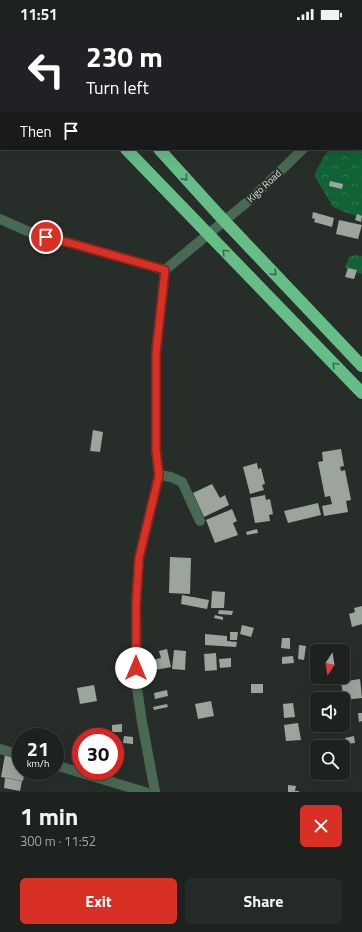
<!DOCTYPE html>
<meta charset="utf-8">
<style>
:root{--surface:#1d221f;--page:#252a28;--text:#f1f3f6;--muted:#a0a4a4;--line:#3b3f3d;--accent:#d93025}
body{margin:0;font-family:"Titillium Web",sans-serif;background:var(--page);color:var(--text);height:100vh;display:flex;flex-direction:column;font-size:15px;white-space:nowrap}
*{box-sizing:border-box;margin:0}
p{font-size:13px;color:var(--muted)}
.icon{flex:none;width:22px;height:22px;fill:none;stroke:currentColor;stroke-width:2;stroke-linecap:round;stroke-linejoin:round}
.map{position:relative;height:764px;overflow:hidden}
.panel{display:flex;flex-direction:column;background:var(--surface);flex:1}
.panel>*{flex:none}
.hud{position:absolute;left:0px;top:0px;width:362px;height:122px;box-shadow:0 4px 16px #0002,0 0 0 1px var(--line);background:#202124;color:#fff;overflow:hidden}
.needle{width:26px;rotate:192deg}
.controls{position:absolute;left:310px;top:616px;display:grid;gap:8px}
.controls a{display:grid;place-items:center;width:40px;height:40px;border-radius:6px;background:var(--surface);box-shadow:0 4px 16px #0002,0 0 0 1px var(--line);font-size:20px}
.speed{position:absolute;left:12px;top:700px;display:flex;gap:8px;font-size:20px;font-weight:700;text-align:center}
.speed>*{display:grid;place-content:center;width:52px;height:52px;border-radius:50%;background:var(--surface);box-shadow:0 4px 16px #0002,0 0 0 1px var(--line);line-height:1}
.speed small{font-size:10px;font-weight:400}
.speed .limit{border:6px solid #d22;background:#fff;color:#111}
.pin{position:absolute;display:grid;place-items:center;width:34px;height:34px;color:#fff;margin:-17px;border:2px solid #fff;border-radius:50%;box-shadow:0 1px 4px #0007}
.me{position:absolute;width:44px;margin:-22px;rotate:0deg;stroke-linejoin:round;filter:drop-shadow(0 0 3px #0008)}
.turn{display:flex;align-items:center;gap:14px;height:84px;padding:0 20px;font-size:18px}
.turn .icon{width:52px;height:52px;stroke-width:2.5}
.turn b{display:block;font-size:28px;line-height:34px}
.then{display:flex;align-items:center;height:38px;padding:0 20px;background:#0003;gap:8px;font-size:15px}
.round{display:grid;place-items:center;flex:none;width:42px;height:42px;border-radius:6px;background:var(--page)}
.head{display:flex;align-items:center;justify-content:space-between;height:68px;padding:0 20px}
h1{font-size:24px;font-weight:700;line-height:30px}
.primary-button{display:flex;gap:8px;margin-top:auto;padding:8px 20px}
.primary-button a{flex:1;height:46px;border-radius:6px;background:var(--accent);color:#fff;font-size:16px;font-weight:700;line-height:46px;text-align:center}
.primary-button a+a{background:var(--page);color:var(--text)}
.status{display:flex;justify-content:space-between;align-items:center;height:28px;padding:0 20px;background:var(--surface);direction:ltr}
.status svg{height:11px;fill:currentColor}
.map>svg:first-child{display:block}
.forest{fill:url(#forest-crowns)}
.pitch{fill:#116237}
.building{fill:#9ca49e}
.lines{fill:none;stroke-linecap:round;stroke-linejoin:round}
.path{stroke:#6c726e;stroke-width:2;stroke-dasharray:1 3;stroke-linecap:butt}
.minor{stroke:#486953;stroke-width:10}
.highway{stroke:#65be86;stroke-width:12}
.oneway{stroke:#40684e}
.route-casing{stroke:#8d1f18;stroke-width:10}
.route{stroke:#d93025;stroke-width:7}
.labels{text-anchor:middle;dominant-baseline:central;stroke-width:4;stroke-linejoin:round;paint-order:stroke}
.street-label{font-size:10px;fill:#e0e4e1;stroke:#272e29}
</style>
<div class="status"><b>11:51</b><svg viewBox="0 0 49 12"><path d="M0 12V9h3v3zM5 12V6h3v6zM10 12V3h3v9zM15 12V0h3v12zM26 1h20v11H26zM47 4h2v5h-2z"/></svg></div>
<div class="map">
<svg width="362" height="764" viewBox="0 0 362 764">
<defs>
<pattern id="forest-crowns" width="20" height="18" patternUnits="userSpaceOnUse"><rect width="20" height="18" fill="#116237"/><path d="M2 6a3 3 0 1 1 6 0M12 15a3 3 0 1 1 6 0" fill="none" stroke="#337854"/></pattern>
</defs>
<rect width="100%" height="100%" fill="#272e29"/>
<g class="forest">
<path d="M361,97H362V189L347,185L333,179L314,147L328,121H361Z"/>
<path d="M356,227L362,228V246H361L345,240L349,229Z"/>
</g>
<path class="pitch" d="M53,0H362V51L361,52V1Z"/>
<g class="building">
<path d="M330,153L343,156L342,161L329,158Z"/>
<path d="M313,184L334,190L332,199L314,194L315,191L312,190Z"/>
<path d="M357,186L362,188L361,194L355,192Z"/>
<path d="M339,192L362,197L358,211L336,206Z"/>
<path d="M348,240L357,242L354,251L345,249Z"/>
<path d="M93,402L103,404L100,424L90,423Z"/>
<path d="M341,421L344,438L340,439L341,443L345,442L351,472L346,473L348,484L324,488L322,478L332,476L330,468L325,469L318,434L323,433L322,424Z"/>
<path d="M257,435L258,441L261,440L265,456L262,457L264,462L250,466L243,439Z"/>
<path d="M212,456L220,470L225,467L229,477L204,489L193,465Z"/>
<path d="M265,467L266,472L270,471L273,486L269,487L270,493L255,495L250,470Z"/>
<path d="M318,475L321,487L288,495L284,483Z"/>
<path d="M232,481L237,493L233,495L238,507L215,515L206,492Z"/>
<path d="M257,501L258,505L247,507L246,504Z"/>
<path d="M170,529L191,530L190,566L169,565Z"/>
<path d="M212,563L225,564L224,580H211Z"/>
<path d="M182,567L209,572L207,581L181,576Z"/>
<path d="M362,578V596L352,599L349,586L355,584L354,580Z"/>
<path d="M219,582L233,583L232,587L218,586Z"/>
<path d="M215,587L223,589V592L214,590Z"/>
<path d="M242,597L254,600L251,609L240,606Z"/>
<path d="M230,604H238L237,612H230Z"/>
<path d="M205,606L227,608V613L237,614L236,619L205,617Z"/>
<path d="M282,610H290V621L281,620Z"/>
<path d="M299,617L306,618L304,632L298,631Z"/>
<path d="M167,621L171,639L155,642L152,632L161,630L159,623Z"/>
<path d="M174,622L186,623L185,642L172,641Z"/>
<path d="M216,625L217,642L205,643L204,626Z"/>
<path d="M293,628L294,635L282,636V629Z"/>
<path d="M231,630V639L220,640L219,631Z"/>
<path d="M360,651L362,670L344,672L341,654Z"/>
<rect x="251" y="656" width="12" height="9"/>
<path d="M94,657L97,673L80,676L77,660Z"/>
<path d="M167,662L168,668L155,671L154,665Z"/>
<path d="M211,673L214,688L198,691L195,676Z"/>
<path d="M293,675L295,689L284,690L283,676Z"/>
<path d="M167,676L168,679L154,682L153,679Z"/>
<path d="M358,685H362V693L359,694Z"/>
<path d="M298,695L301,712L286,713L284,697Z"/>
<path d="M122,696V704H112V697Z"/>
<path d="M124,708L133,709V716L123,715Z"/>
<path d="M354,708L355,715L346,716L345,710Z"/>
<path d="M5,727L21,730V743H28L27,748L24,747L23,753L1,749Z"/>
<path d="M5,750L22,753L20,763L4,760Z"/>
<path d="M288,757L296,758L295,763H299V764H288Z"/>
</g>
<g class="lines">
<g class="path">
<path d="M316,0L319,1"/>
<path d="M361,5H362"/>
</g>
<g class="minor">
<path d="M0,86L1,84"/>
<path d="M361,87H362"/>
<path d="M0,191L34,206L70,215L165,242"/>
<path d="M159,447L171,449L182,454L200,493"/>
<path d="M0,721L21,727"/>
<path d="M55,737L145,764"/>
<path d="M155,764L142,694L137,660L136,577L139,530L159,447L156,423V325L165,242L252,170L303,121"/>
</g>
<g class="highway">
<path d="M0,0L1,1"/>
<path d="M31,0L33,1"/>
<path d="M126,121L362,365"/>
<path d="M159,121L217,185L362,338"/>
</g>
</g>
<defs><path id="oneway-chevron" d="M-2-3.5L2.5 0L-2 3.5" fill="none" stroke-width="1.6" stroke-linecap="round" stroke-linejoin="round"/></defs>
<g class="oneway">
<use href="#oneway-chevron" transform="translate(185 150) rotate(48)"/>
<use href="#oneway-chevron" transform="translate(225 224) rotate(-134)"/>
<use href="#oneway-chevron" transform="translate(274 245) rotate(46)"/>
<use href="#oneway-chevron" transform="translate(335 337) rotate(-134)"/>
</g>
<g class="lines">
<defs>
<path id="route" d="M46,209L70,215L165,242L156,325V423L159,447L139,530L136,577V640"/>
</defs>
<use href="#route" class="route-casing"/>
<use href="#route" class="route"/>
</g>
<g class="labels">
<g class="street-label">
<text transform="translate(264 158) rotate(-43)">Kigo Road</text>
</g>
</g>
</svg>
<div class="controls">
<a><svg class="needle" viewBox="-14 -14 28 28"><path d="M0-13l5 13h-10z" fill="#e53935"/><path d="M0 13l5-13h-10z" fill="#a0a4a4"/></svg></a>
<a><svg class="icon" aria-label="sound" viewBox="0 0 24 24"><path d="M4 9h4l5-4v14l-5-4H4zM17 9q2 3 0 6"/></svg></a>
<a><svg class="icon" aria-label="search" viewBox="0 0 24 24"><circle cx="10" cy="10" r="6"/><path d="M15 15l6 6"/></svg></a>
</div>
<div class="speed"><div>21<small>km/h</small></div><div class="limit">30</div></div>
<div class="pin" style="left:46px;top:209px;background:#d93025"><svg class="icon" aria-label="arrive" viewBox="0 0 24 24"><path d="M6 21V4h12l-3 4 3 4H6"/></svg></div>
<svg class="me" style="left:136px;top:640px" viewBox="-20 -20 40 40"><circle r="19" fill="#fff"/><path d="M0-13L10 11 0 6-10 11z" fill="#d93025"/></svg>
<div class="hud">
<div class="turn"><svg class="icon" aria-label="left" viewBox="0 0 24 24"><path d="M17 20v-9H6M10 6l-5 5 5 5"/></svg><div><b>230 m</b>Turn left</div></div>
<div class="then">Then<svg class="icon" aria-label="arrive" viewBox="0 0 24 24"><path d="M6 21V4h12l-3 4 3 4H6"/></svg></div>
</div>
</div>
<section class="panel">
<div class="head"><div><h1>1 min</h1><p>300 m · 11:52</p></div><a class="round" style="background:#d93025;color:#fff"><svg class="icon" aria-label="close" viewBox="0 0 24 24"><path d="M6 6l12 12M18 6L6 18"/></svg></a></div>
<div class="primary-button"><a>Exit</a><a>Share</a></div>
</section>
